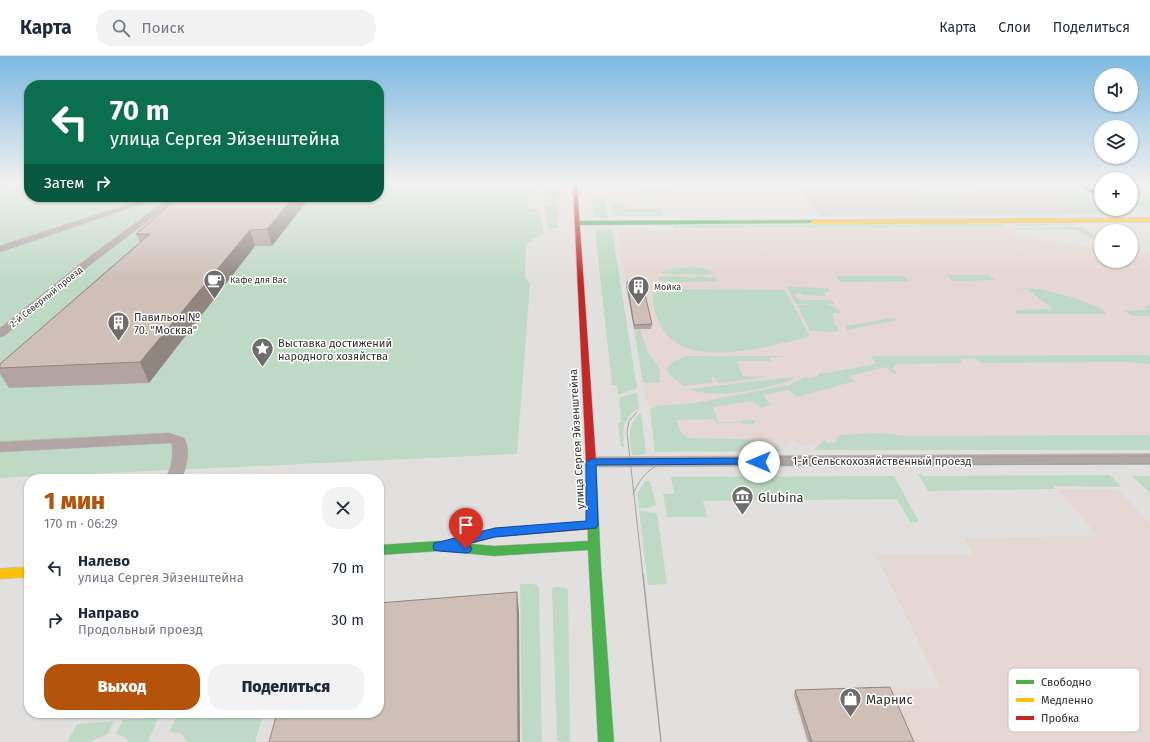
<!DOCTYPE html>
<html lang="ru">
<meta charset="utf-8">
<style>
:root{--surface:#fff;--page:#f2f2f3;--text:#1f2937;--muted:#747a83;--line:#e0e1e3;--accent:#b45309}
body{margin:0;font-family:"Fira Sans",sans-serif;background:var(--page);color:var(--text);height:100vh;display:flex;flex-direction:column;font-size:15px;white-space:nowrap}
*{box-sizing:border-box;margin:0}
p{font-size:13px;color:var(--muted)}
.icon{flex:none;width:22px;height:22px;fill:none;stroke:currentColor;stroke-width:2;stroke-linecap:round;stroke-linejoin:round}
.map{position:relative;flex:1;overflow:hidden}
.drawer{position:absolute;left:24px;top:418px;width:360px;height:244px;display:flex;flex-direction:column;background:var(--surface);border-radius:16px;box-shadow:0 1px 3px #0004}
.drawer>*{flex:none}
.guide{position:absolute;left:24px;top:24px;width:360px;height:122px;border-radius:16px;box-shadow:0 1px 3px #0004;background:#0b6e4f;color:#fff;overflow:hidden}
.controls{position:absolute;left:1094px;top:12px;display:grid;gap:8px}
.controls a{display:grid;place-items:center;width:44px;height:44px;border-radius:50%;background:var(--surface);box-shadow:0 1px 3px #0004;font-size:20px}
.pin{position:absolute;display:grid;place-items:center;width:34px;height:34px;color:#fff;margin:-41px -17px;border-radius:50% 50% 50% 0;rotate:-45deg;box-shadow:0 0 4px #0007}
.pin .icon{rotate:45deg}
.me{position:absolute;width:44px;margin:-22px;rotate:270deg;stroke-linejoin:round;filter:drop-shadow(0 0 3px #0008)}
.turn{display:flex;align-items:center;gap:14px;height:84px;padding:0 20px;font-size:18px}
.turn .icon{width:52px;height:52px;stroke-width:2.5}
.turn b{display:block;font-size:28px;line-height:34px}
.then{display:flex;align-items:center;height:38px;padding:0 20px;background:#0003;gap:8px;font-size:15px}
.round{display:grid;place-items:center;flex:none;width:42px;height:42px;border-radius:16px;background:var(--page)}
.head{display:flex;align-items:center;justify-content:space-between;height:68px;padding:0 20px}
h1{font-size:24px;font-weight:800;line-height:30px;color:var(--accent)}
.action{display:flex;gap:8px;margin-top:auto;padding:8px 20px}
.action a{flex:1;height:46px;border-radius:16px;background:var(--accent);color:#fff;font-size:16px;font-weight:800;line-height:46px;text-align:center}
.action a+a{background:var(--page);color:var(--text)}
ul{padding:0;list-style:none}
li{display:flex;align-items:center;gap:12px;height:52px;padding:0 20px}
li div{flex:1}
li b{display:block;font-size:15px}
li em{font-style:normal}
header{display:flex;align-items:center;gap:24px;box-sizing:border-box;height:56px;padding:0 20px;background:var(--surface);border-bottom:1px solid var(--line)}
header strong{font-size:19px}
nav{display:flex;gap:22px;margin-inline-start:auto;font-size:14px}
.search{width:280px;height:36px;background:var(--page);display:flex;align-items:center;gap:10px;box-sizing:border-box;padding:0 14px;border-radius:16px;color:var(--muted);font-size:15px}
.map>svg:first-child{display:block}
.industrial{fill:#e5d7d2}
.built{fill:#d4d0cb}
.green{fill:#bfdac4}
.lines{fill:none;stroke-linecap:round;stroke-linejoin:round}
.street-casing{stroke:#bdbdbc;stroke-width:1}
.fast-casing{stroke:#bdbdbc;stroke-width:1}
.slow-casing{stroke:#bdbdbc;stroke-width:1}
.jam-casing{stroke:#bdbdbc;stroke-width:1}
.street{fill:#b1a6a4;fill-rule:evenodd}
.fast{fill:#4caf50;fill-rule:evenodd}
.slow{fill:#ffc107;fill-rule:evenodd}
.jam{fill:#c62828;fill-rule:evenodd}
.tram-far1{stroke:#a6a1a0;stroke-width:1}
.tram{stroke:#a6a1a0;stroke-width:1.5}
.wall{fill:#b1a59d}
.shaded-wall{fill:#90867f}
.building{fill:#cec0b6;stroke:#90867f}
.route{fill:#1a73e8;stroke:#114b97}
.labels{text-anchor:middle;dominant-baseline:central;stroke-width:3;stroke-linejoin:round;paint-order:stroke}
.far-poi-label{font-size:9px;fill:#302f2e;stroke:#fff;text-anchor:start}
.far-street-label{font-size:9px;fill:#302f2e;stroke:#fff}
.poi-label{font-size:11px;fill:#302f2e;stroke:#fff;text-anchor:start}
.street-label{font-size:11px;fill:#302f2e;stroke:#fff}
.near-poi-label{font-size:13px;fill:#302f2e;stroke:#fff;text-anchor:start}
.key{fill:#fff;stroke:#c1c1c0;stroke-width:1}
.key-label{font-size:11px;fill:#302f2e}
</style>
<header>
<strong>Карта</strong>
<div class="search"><svg class="icon" aria-label="search" viewBox="0 0 24 24"><circle cx="10" cy="10" r="6"/><path d="M15 15l6 6"/></svg>Поиск</div>
<nav><a>Карта</a><a>Слои</a><a>Поделиться</a></nav>
</header>
<div class="map">
<svg width="1150" height="686" viewBox="0 0 1150 686">
<rect width="100%" height="100%" fill="#e1e0de"/>
<g class="industrial">
<path d="M1009,172L1020,180L1029,182L1101,193V205H1131V196H1150V392H820L811,387L806,391L792,384L779,393H655L650,355L645,339L617,174Z"/>
<path d="M1058,433H1117L1150,467V686H806L790,637L941,632L876,499H974L964,482L1098,480Z"/>
</g>
<path class="built" d="M793,128H905L917,136L1073,134L1101,153H1110L1118,158L821,160Z"/>
<g class="green">
<path d="M0,128H29V141H379V128H537L536,140H529L528,153H536L540,155L544,177L526,188L525,221L530,228L517,398L0,422Z"/>
<path d="M637,128H674L677,135H659L660,138H640Z"/>
<path d="M544,134H558V144L545,147Z"/>
<path d="M1054,134H1078L1095,144H1101V153H1118L1125,158H1089L1084,155H1112L1110,154H1093L1078,146L1087,145C1080,141 1073,142 1066,139L1091,154H1081L1053,138H1061Z"/>
<path d="M919,136H953L961,142H927Z"/>
<path d="M1144,137L1150,139V158L1131,149V139Z"/>
<path d="M605,140L608,162H594L592,141Z"/>
<path d="M930,143H953L963,150L940,151Z"/>
<path d="M558,147V172L548,173L545,150Z"/>
<path d="M611,147H624L626,153H662L664,160H613Z"/>
<path d="M996,156H1074L1083,158L995,159L993,157Z"/>
<path d="M1004,168L1008,171L674,172L673,169Z"/>
<path d="M1015,168H1071L1077,169L1016,170Z"/>
<path d="M1082,171L1098,181L1090,182L1076,173H1057L1058,175L1051,173L1019,174L1017,172Z"/>
<path d="M595,174H612L637,332L618,339L617,329H612Z"/>
<path d="M676,212C686,212 708,209 714,218H707V219L681,218V219L660,217L665,214Z"/>
<path d="M947,219H988L995,224L953,225Z"/>
<path d="M664,220L696,222V220L716,222L717,225L668,226L659,224V222Z"/>
<path d="M836,220H904L909,225L840,226Z"/>
<path d="M787,231L828,232L829,235L824,237L825,240L802,239L800,236L795,238L797,242L802,244H830L835,248H796Z"/>
<path d="M665,233L785,234L810,281C770,289 685,317 661,270C657,262 652,249 653,240L657,235Z"/>
<path d="M1015,233C1022,233 1029,232 1037,233C1050,234 1101,248 1107,258H1018L1014,254L1053,253L1028,234Z"/>
<path d="M797,249C809,249 835,244 842,257H833L834,269L837,270L838,275L823,276L822,275H810Z"/>
<path d="M1143,250H1150V260H1132L1124,255L1148,254Z"/>
<path d="M892,262L898,264L846,274V270Z"/>
<path d="M634,273H640L647,295L660,313L659,319L660,327H643Z"/>
<path d="M1148,299L1150,300V308L1125,306L981,307L975,302L960,303L962,305L960,307L897,308L892,312L897,317L895,318L885,311L849,320L855,325L797,341L789,334L763,339L770,348L762,352L751,345L713,351L718,366H742L741,364H756L754,369L738,367H722L716,368L714,363L677,364C679,373 680,379 690,382C709,384 770,379 781,395L655,396L650,354L656,350L694,347L727,341L789,329L805,321L808,322L818,320L820,317H828L875,308V305L870,300Z"/>
<path d="M687,300H782V301H770L771,305H737L743,320L766,321L720,327L717,325L714,321H712V327L684,330L672,321L666,313L674,305Z"/>
<path d="M793,321V323C769,333 713,344 689,333Z"/>
<path d="M637,336L639,352C623,363 622,372 624,391H621L618,367L621,366L619,342Z"/>
<path d="M641,357L646,396L642,399H632C630,383 626,368 641,357Z"/>
<path d="M880,377L908,380L1150,379V394H817L814,393L825,384L828,387H835L837,381L840,379Z"/>
<path d="M918,418H921L923,420L1110,419L1121,431L1053,430L1055,433L928,435Z"/>
<path d="M894,420L919,466H910L897,443L703,445L707,461H667L663,438H674L671,421Z"/>
<path d="M1132,420H1150V437Z"/>
<path d="M645,425H650L656,449L649,452H639L637,438Z"/>
<path d="M639,455L657,457L667,528L648,529Z"/>
<path d="M520,528H532L537,529L539,533L542,686H522Z"/>
<path d="M557,531L567,532L568,536L570,686L557,685L552,536L553,532Z"/>
<path d="M178,657H264L255,686H187L181,677L170,676Z"/>
<path d="M158,662L148,686H128L125,681L116,678L123,664Z"/>
<path d="M114,665L108,678L90,686H67L77,668Z"/>
</g>
<g class="lines">
<defs>
<g id="street">
<path d="M0,128H16L15,130L0,132Z"/>
<path d="M151,141H163L0,196V190Z"/>
<path d="M171,141H180L95,205L4,280L0,281V272L89,201Z"/>
<path d="M169,377L184,382C191,393 187,412 181,423H165C172,412 173,400 172,388L169,387L0,396V386Z"/>
<path d="M1150,398V408L591,411L586,410L584,406L586,402L591,401Z"/>
</g>
<g id="fast">
<path d="M813,164L815,165V167L577,169L574,167L577,165Z"/>
<path d="M591,403L595,404L596,406L601,511L614,686H598L588,494L494,500L439,495L379,499V489L439,485L494,490L588,485L586,406L587,404Z"/>
</g>
<g id="slow">
<path d="M1150,162V166L813,168L810,166L813,164Z"/>
<path d="M29,511V521L0,523V513Z"/>
</g>
<g id="jam">
<path d="M573,128H577L596,406L595,408H587L586,406Z"/>
<path d="M1076,128H1081L1101,138V142Z"/>
<path d="M592,465L596,466L598,469L596,472L592,473L495,481L453,492L449,490L447,487L449,484L453,482L495,473Z"/>
</g>
</defs>
<use href="#street" class="street-casing"/>
<use href="#fast" class="fast-casing"/>
<use href="#slow" class="slow-casing"/>
<use href="#jam" class="jam-casing"/>
<use href="#street" class="street"/>
<use href="#fast" class="fast"/>
<use href="#slow" class="slow"/>
<use href="#jam" class="jam"/>
<g class="tram-far1">
<path d="M637,356L629,365L627,376L643,520"/>
<path d="M742,406L770,409L1150,408"/>
<path d="M633,438C643,415 654,409 677,402L1150,400"/>
</g>
<path class="tram" d="M643,519L661,686"/>
</g>
<g class="wall">
<path d="M310,141L272,190H255L149,327L9,332L0,318V308L140,186L136,178Z"/>
<path d="M627,226L652,268L651,273H634L626,230Z"/>
<path d="M795,634L914,686H808L794,639Z"/>
</g>
<g class="shaded-wall">
<path d="M294,141H310L272,190L267,173Z"/>
<path d="M250,174L255,190L149,327L140,306Z"/>
<path d="M517,536L519,556L520,686H518Z"/>
</g>
<g class="building">
<path d="M179,141H294L267,173L250,174L140,306L0,312V308L150,178H136Z"/>
<path d="M627,226H642L652,268L634,269Z"/>
<path d="M517,536L518,686H269L277,657H379V547Z"/>
<path d="M890,631L914,686H812L795,634Z"/>
</g>
<linearGradient id="sky" x2="0" y2="1"><stop stop-color="#7cb9e2"/><stop offset="0.57" stop-color="#f2f1f0"/><stop offset="1" stop-color="#f2f1f0" stop-opacity="0"/></linearGradient>
<rect width="1150" height="224" fill="url(#sky)"/>
<path class="route" d="M759,402L764,406L762,408L596,409L598,469L596,472L495,481L467,488L470,489L472,493L470,496L466,497L439,495L434,494L433,490L434,487L439,486L495,472L586,465V406L591,403Z"/>
<defs>
<symbol id="cafe-pin" viewBox="-11 -11 22 30"><path d="M0 17L-7.5 6A9.5 9.5 0 1 1 7.5 6Z" fill="#6e6d6c" stroke="#fff"/><path d="M-5.5-4.5H6V0H3Q3 3.5 0 3.5H-2.5Q-5.5 3.5-5.5 0ZM3-3.2v2h1.7v-2ZM-6 4.5H4V6H-6Z" fill="#fff"/></symbol>
<symbol id="building-pin" viewBox="-11 -11 22 30"><path d="M0 17L-7.5 6A9.5 9.5 0 1 1 7.5 6Z" fill="#6e6d6c" stroke="#fff"/><path d="M-4-6H4V6H1V3H-1V6H-4ZM-2.5-4.3h1.7v1.8h-1.7ZM.8-4.3h1.7v1.8H.8ZM-2.5-1h1.7V.8h-1.7ZM.8-1h1.7V.8H.8Z" fill="#fff"/></symbol>
<symbol id="sight-pin" viewBox="-11 -11 22 30"><path d="M0 17L-7.5 6A9.5 9.5 0 1 1 7.5 6Z" fill="#6e6d6c" stroke="#fff"/><path d="M0-6L1.8-2.2L6-1.7L2.9 1.2L3.7 5.4L0 3.3L-3.7 5.4L-2.9 1.2L-6-1.7L-1.8-2.2Z" fill="#fff"/></symbol>
<symbol id="museum-pin" viewBox="-11 -11 22 30"><path d="M0 17L-7.5 6A9.5 9.5 0 1 1 7.5 6Z" fill="#6e6d6c" stroke="#fff"/><path d="M0-6L6-3V-2H-6V-3ZM-5-1h2V3h-2ZM-1-1h2V3h-2ZM3-1h2V3H3ZM-6 4H6V6H-6Z" fill="#fff"/></symbol>
<symbol id="shop-pin" viewBox="-11 -11 22 30"><path d="M0 17L-7.5 6A9.5 9.5 0 1 1 7.5 6Z" fill="#6e6d6c" stroke="#fff"/><path d="M-5-2.5h2.3a2.7 3.5 0 0 1 5.4 0H5L5.5 6h-11ZM-1.5-2.5h3a1.5 2.3 0 0 0-3 0Z" fill="#fff"/></symbol>
</defs>
<g fill-rule="evenodd">
<use href="#cafe-pin" x="202" y="212" width="25" height="34"/>
<use href="#building-pin" x="626" y="218" width="25" height="34"/>
<use href="#building-pin" x="106" y="254" width="25" height="34"/>
<use href="#sight-pin" x="250" y="280" width="25" height="34"/>
<use href="#museum-pin" x="730" y="428" width="25" height="34"/>
<use href="#shop-pin" x="838" y="630" width="25" height="34"/>
</g>
<g class="labels">
<g class="far-poi-label">
<text x="230" y="224">Кафе для Вас</text>
<text x="654" y="231">Мойка</text>
</g>
<g class="far-street-label">
<text transform="translate(46 241) rotate(-39)">2-й Северный проезд</text>
</g>
<g class="poi-label">
<text x="134" y="261">Павильон №<tspan x="134" dy="13">70. "Москва"</tspan></text>
<text x="278" y="287">Выставка достижений<tspan x="278" dy="13">народного хозяйства</tspan></text>
</g>
<g class="street-label">
<text transform="translate(577 383) rotate(-93)">улица Сергея Эйзенштейна</text>
<text x="882" y="405">1-й Сельскохозяйственный проезд</text>
</g>
<g class="near-poi-label">
<text x="758" y="441">Glubina</text>
<text x="866" y="643">Марнис</text>
</g>
</g>
<rect x="1008" y="612" width="132" height="64" rx="6" class="key"/>
<rect x="1016" y="624" width="18" height="4" fill="#4caf50"/>
<rect x="1016" y="642" width="18" height="4" fill="#ffc107"/>
<rect x="1016" y="660" width="18" height="4" fill="#c62828"/>
<g class="key-label">
<text x="1041" y="630">Свободно</text>
<text x="1041" y="648">Медленно</text>
<text x="1041" y="666">Пробка</text>
</g>
</svg>
<div class="controls">
<a><svg class="icon" aria-label="sound" viewBox="0 0 24 24"><path d="M4 9h4l5-4v14l-5-4H4zM17 9q2 3 0 6"/></svg></a>
<a><svg class="icon" aria-label="layers" viewBox="0 0 24 24"><path d="M12 4l9 5-9 5-9-5zM3 14l9 5 9-5"/></svg></a>
<a>+</a>
<a>−</a>
</div>
<div class="pin" style="left:466px;top:493px;background:#d93025"><svg class="icon" aria-label="arrive" viewBox="0 0 24 24"><path d="M6 21V4h12l-3 4 3 4H6"/></svg></div>
<svg class="me" style="left:759px;top:406px" viewBox="-20 -20 40 40"><circle r="19" fill="#fff"/><path d="M0-13L10 11 0 6-10 11z" fill="#1a73e8"/></svg>
<div class="guide">
<div class="turn"><svg class="icon" aria-label="left" viewBox="0 0 24 24"><path d="M17 20v-9H6M10 6l-5 5 5 5"/></svg><div><b>70 m</b>улица Сергея Эйзенштейна</div></div>
<div class="then">Затем<svg class="icon" aria-label="right" viewBox="0 0 24 24"><path d="M7 20v-9h11M14 6l5 5-5 5"/></svg></div>
</div>
<section class="drawer">
<div class="head"><div><h1>1 мин</h1><p>170 m · 06:29</p></div><a class="round"><svg class="icon" aria-label="close" viewBox="0 0 24 24"><path d="M6 6l12 12M18 6L6 18"/></svg></a></div>
<ul>
<li><svg class="icon" aria-label="left" viewBox="0 0 24 24"><path d="M17 20v-9H6M10 6l-5 5 5 5"/></svg><div><b>Налево</b><p>улица Сергея Эйзенштейна</p></div><em>70 m</em></li>
<li><svg class="icon" aria-label="right" viewBox="0 0 24 24"><path d="M7 20v-9h11M14 6l5 5-5 5"/></svg><div><b>Направо</b><p>Продольный проезд</p></div><em>30 m</em></li>
</ul>
<div class="action"><a>Выход</a><a>Поделиться</a></div>
</section>
</div>
